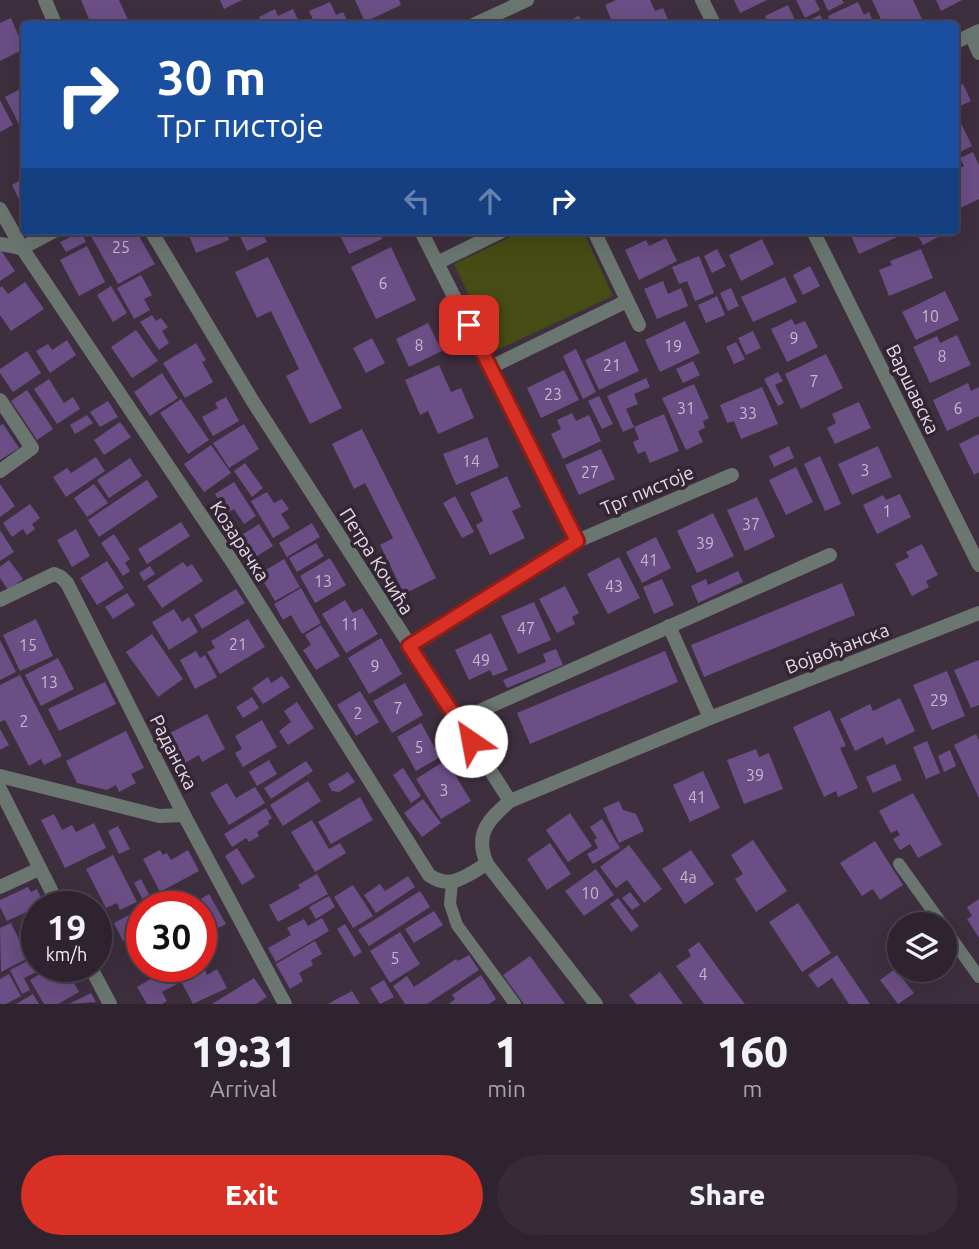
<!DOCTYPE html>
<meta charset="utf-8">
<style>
:root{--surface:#2e232e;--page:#362b36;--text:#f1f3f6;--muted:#a7a4aa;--line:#49404a;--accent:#d93025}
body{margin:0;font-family:Ubuntu,sans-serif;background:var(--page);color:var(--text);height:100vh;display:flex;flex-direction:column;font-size:26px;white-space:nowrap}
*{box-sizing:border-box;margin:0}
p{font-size:23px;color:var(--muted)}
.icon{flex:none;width:38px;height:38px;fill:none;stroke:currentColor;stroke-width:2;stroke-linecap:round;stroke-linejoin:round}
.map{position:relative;height:1004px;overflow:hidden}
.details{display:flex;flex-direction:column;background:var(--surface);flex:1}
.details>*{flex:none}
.guide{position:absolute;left:21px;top:21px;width:938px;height:214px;border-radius:7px;box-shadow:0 7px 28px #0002,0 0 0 2px var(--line);background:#1a4fa0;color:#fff;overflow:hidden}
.tools{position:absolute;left:887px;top:912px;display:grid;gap:14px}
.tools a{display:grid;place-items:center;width:70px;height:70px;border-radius:50%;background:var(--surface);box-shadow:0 7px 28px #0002,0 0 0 2px var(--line);font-size:35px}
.speed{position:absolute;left:21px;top:891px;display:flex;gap:14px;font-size:35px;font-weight:700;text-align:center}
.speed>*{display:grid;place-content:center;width:91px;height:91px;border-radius:50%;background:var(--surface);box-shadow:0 7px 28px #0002,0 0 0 2px var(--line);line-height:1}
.speed small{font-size:18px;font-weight:400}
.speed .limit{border:10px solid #d22;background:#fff;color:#111}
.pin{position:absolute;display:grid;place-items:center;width:60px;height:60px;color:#fff;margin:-30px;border-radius:14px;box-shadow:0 4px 10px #0006}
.me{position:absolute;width:77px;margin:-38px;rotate:327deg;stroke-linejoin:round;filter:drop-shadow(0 0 5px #0008)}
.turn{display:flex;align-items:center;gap:24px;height:147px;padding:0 21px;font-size:32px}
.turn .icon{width:91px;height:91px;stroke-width:2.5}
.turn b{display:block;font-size:49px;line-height:60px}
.lanes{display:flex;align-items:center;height:66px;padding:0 21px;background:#0003;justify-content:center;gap:35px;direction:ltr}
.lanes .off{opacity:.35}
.eta{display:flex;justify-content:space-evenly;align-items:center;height:119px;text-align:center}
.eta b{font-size:42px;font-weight:800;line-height:49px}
.primary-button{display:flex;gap:14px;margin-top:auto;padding:14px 21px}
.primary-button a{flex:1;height:80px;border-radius:42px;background:var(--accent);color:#fff;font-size:28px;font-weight:800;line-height:80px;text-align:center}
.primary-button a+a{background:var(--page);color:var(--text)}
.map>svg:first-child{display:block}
.green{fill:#464c13}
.building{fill:#6b4e85}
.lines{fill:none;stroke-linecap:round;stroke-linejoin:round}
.lane{stroke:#6b7671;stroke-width:12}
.street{stroke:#6b7671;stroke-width:14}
.route-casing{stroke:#8d1f18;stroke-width:18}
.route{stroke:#d93025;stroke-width:12}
.labels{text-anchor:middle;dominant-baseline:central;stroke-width:7;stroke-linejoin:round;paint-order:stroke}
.number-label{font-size:16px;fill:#c6b8cc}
.street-label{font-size:19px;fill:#e4dbe4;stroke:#332533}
</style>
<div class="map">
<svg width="979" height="1004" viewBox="0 0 979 1004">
<rect width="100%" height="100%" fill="#3e2f3e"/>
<path class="green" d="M524,231H583L613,296L495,351L454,264Z"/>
<g class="building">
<path d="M81,0H119L130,24H91Z"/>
<path d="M220,0H242L224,9Z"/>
<path d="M355,0H399L401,5L365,22Z"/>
<path d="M616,0H650L655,11L663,8L670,24H613L605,5Z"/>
<path d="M734,0H767L740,13Z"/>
<path d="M796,0H815L820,10L805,18Z"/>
<path d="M823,0H842L844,3L828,11Z"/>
<path d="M872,0H913L924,23L883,24Z"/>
<path d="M936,0H962L941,11Z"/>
<path d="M330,2L336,15L343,12L349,24H315L309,11Z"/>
<path d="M858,2L864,15L869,12L874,24H832L828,16Z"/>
<path d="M788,5L797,24H762L767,22L765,16Z"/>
<path d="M275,9L278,16L293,9L300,24H262L259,17Z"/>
<path d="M820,15L825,24H801Z"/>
<path d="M579,16L583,24H561Z"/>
<path d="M11,18L24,49L0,61V23Z"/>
<path d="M963,84L971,101L956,108V88Z"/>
<path d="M24,87V134L5,97Z"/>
<path d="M0,100L13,125L0,132Z"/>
<path d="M960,121L972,146L956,154V123Z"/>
<path d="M973,152L979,165V199L956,210V170L964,166L960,158Z"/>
<path d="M24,178V210L12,185Z"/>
<path d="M88,231H136L155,264L118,284Z"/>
<path d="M187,231H226L229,240L196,253Z"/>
<path d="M261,231L267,242L247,251L238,232Z"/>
<path d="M338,231H379L382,239L349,254Z"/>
<path d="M849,231H895L897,237L859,254Z"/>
<path d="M922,231H937L940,236L923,245L917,234Z"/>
<path d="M81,232L86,242L66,252L60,242Z"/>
<path d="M666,238L677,261L639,280L625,250L646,240L649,246Z"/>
<path d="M762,239L774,264L741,281L729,255Z"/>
<path d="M87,246L105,282L79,296L60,260Z"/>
<path d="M391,247L416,300L376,319L351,267Z"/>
<path d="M0,249L15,271L0,281Z"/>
<path d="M717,249L726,266L712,273L704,256Z"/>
<path d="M921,249L933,278L889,296L879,270L892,265L890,261Z"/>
<path d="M699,256L714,293L695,301L687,281L679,284L672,267Z"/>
<path d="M268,257L342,408L310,424L286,376L299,369L271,311L257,318L235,272Z"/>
<path d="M810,266L820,286L803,295L793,275Z"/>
<path d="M141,275L152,295L144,299L150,310L134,319L117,288Z"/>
<path d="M785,277L797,302L753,322L741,297Z"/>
<path d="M663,281L668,294L681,288L688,306L657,319L644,289Z"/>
<path d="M25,282L44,309L11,331L0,315V288L2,286L8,294Z"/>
<path d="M111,286L127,313L113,322L97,295Z"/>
<path d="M731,288L739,306L728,311L720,293Z"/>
<path d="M945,291L959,320L916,340L902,312Z"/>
<path d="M717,296L725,315L706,323L698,305Z"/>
<path d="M152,315L156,321L161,318L168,327L162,331L169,343L159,350L140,322Z"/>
<path d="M792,319L795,325L805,321L818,347L787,362L771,329Z"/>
<path d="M685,321L700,353L660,372L645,340Z"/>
<path d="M428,323L442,351L409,367L396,339Z"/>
<path d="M136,330L158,361L132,378L111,347Z"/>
<path d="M753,331L761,348L746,355L738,338Z"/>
<path d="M957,335L971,365L930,383L913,347L937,336L940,343Z"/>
<path d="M372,338L385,363L366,373L353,348Z"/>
<path d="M67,340L76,355L50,373L36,351L48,344L52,350Z"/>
<path d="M625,341L639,371L599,390L585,360Z"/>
<path d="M736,342L745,359L734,364L726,347Z"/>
<path d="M196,343L206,360L202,362L213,382L185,398L163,363Z"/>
<path d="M576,349L596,392L583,399L563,356Z"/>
<path d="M27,351L41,373L13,392L0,373V369Z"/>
<path d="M826,354L843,388L801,409L785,374Z"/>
<path d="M693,361L700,375L683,383L676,369Z"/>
<path d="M439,365L451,392L461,388L474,418L438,434L428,411L420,415L405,380Z"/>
<path d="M564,370L579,400L541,418L527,388Z"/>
<path d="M778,372L783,381L775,385L784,403L778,406L764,379Z"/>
<path d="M162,373L178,398L150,416L134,392Z"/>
<path d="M646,378L650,387L634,394L638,404L626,409L634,427L623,432L607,396Z"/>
<path d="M49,379L64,403L73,397L80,409L57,424L34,389Z"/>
<path d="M968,383L971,391L979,387V416L947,431L933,400Z"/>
<path d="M694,384L709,418L703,421L705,428L698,431L703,442L686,450L662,398Z"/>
<path d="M762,387L778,424L741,439L734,421L727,423L720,405Z"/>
<path d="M27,390L53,429L37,440L11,401Z"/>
<path d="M599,396L613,424L602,429L588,401Z"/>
<path d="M226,397L239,421L213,436L202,417L218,408L215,403Z"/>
<path d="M181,399L209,440L188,454L160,413Z"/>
<path d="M108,401L118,417L100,427L90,412Z"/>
<path d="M859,402L871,428L835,444L827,428L836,423L832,414Z"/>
<path d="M572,413L576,421L589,415L601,441L563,459L551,434L561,429L557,420Z"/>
<path d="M664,414L679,451L650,463L645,451L638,454L633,442L639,439L634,427Z"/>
<path d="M87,415L93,423L75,434L70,425Z"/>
<path d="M120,422L131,437L104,455L94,440Z"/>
<path d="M3,424L19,448L0,460V426Z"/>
<path d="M244,424L259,449L229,468L213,443Z"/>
<path d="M362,429L436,578L404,594L380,545L393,538L365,483L354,489L332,444Z"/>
<path d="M979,434V472L974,475L959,444Z"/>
<path d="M487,437L499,467L456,485L443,454Z"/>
<path d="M211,445L231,473L204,492L184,464Z"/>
<path d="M789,446L794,458L774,467L769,456Z"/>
<path d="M878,446L892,477L852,495L838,464Z"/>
<path d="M601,449L615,479L579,495L565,465Z"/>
<path d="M820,456L841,504L825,511L804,464Z"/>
<path d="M96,457L105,471L66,497L53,477L67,468L71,473Z"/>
<path d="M130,458L142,476L109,498L97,480Z"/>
<path d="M245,463L263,488L252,497L234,471Z"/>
<path d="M796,467L813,502L786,515L769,480Z"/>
<path d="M507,476L521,507L512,511L525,538L490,555L476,525L483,521L470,493Z"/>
<path d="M147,480L158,497L99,537L88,520Z"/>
<path d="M234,482L256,516L244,524L234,509L227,513L215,494Z"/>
<path d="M0,484L15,506L0,517Z"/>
<path d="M94,484L108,503L87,517L74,498Z"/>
<path d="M267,492L274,503L282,499L289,509L281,514L290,528L273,538L251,501Z"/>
<path d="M900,494L911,517L877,534L863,505L883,495L886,500Z"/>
<path d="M455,496L474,532L462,538L443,503Z"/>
<path d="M757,497L775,537L745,551L727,510Z"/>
<path d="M30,504L40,518L32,524L35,529L27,535L23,529L12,537L3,523Z"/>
<path d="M713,513L734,556L697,573L677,531Z"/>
<path d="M181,522L190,536L147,564L138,549Z"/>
<path d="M312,523L320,537L287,557L279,543Z"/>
<path d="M259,524L273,546L251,560L237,538Z"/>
<path d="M76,529L90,556L72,567L57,540Z"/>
<path d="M0,530L14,552L0,561Z"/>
<path d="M114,534L130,559L125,563L130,571L123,576L101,543Z"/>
<path d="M656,537L671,568L642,583L626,552Z"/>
<path d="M316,543L324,556L297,572L289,558Z"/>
<path d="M922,544L938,575L926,581L929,587L912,596L895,564L909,557L906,552Z"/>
<path d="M619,557L640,598L608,614L587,574Z"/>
<path d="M330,558L346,585L315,603L300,576Z"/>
<path d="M284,559L300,587L275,601L259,574Z"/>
<path d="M9,560L23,579L8,590L0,578V567Z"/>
<path d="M107,561L124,588L97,605L80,578Z"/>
<path d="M183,562L187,567L192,564L203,581L162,608L147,586Z"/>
<path d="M150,566L155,574L144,581L139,573Z"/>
<path d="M738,571L743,582L698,603L691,586L706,579L708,585Z"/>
<path d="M662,579L674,605L654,614L643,587Z"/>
<path d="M842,583L855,615L704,677L691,645Z"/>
<path d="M565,586L579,613L572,617L575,624L557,633L539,599Z"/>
<path d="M301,588L321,623L302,634L291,615L283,620L274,604Z"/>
<path d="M236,589L245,603L202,629L194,615Z"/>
<path d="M127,593L135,605L113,619L105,607Z"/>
<path d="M345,600L353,613L362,608L378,634L346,653L322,614Z"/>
<path d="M534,602L551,640L518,654L501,616Z"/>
<path d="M174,609L182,622L189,617L198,632L169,650L152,622Z"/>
<path d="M36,619L53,656L20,671L3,635Z"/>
<path d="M248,619L265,647L220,674L207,652L215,648L211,641Z"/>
<path d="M321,625L340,656L316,670L303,650L311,645L305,635Z"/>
<path d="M491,633L508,670L493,676L490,670L469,680L455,650Z"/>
<path d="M152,634L183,679L158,697L126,652Z"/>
<path d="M381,638L402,674L369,694L348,658Z"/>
<path d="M0,640L16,672L0,680Z"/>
<path d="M556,649L563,665L507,688L503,680L546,662L543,654Z"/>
<path d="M196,651L200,658L205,655L217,677L195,689L180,660Z"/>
<path d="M665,651L678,682L530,744L517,713Z"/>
<path d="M58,658L74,689L41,706L25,675Z"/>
<path d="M979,660V705L971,708L954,670Z"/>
<path d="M947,671L965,716L932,730L913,685Z"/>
<path d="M20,675L62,756L44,765L41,759L29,766L5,720L0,722V685Z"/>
<path d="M282,676L290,687L263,704L252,688L268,677L271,683Z"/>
<path d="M105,682L116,704L59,731L48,709Z"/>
<path d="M405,683L423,715L392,733L373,701Z"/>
<path d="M360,691L379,722L356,736L337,705Z"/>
<path d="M252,697L259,708L243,718L236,707Z"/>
<path d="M900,698L915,731L886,745L883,737L855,751L840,719L870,704L873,711Z"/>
<path d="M297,702L314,728L288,745L279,731L291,722L284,711Z"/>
<path d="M830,710L846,746L840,748L858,788L838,797L836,791L824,797L793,727Z"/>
<path d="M207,714L225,749L202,762L199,755L185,763L170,733Z"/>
<path d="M262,720L277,747L243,767L235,753L242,749L235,736Z"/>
<path d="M421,723L440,757L416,771L397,737Z"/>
<path d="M0,729L9,745L0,750Z"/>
<path d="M126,731L144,768L131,774L136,783L119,792L116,785L107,790L77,783L66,761Z"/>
<path d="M976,734L979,740V798L954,745Z"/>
<path d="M927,741L940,773L926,779L913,747Z"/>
<path d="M756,749L759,757L769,753L783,789L744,804L727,760Z"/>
<path d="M950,750L956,766L944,772L938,756Z"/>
<path d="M269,760L277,774L257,786L249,772Z"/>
<path d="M446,760L471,801L441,819L416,779Z"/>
<path d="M306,761L313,771L271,799L264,788Z"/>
<path d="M895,764L902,780L873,793L866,777Z"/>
<path d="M403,768L421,796L411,803L393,775Z"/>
<path d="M703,771L720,808L690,822L673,785Z"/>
<path d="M348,772L355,782L339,792L332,791L328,784Z"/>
<path d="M308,781L321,801L283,826L270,805Z"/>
<path d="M227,783L236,798L255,787L265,803L229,825L210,793Z"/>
<path d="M913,793L942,845L918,858L910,844L900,850L893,839L900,835L897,830L891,833L879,811Z"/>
<path d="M360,797L373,820L331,844L318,822Z"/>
<path d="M423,799L441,823L422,837L404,813Z"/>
<path d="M619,801L623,810L636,814L644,831L619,843L603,808Z"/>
<path d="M266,808L272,818L268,821L269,824L257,832L259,836L249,842L246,838L232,847L224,834Z"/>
<path d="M570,813L592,846L568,862L546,830Z"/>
<path d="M54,814L62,830L72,825L76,832L94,823L106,848L65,868L41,820Z"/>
<path d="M602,819L620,848L593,864L587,854L598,848L594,840L597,838L590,827Z"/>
<path d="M312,820L329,849L340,843L346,853L315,872L291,832Z"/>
<path d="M118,826L130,849L119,854L108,831Z"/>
<path d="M753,840L787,891L756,912L735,879L743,874L731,855Z"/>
<path d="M875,841L903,885L880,900L873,889L862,896L840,863Z"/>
<path d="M550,843L571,874L547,890L527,859Z"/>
<path d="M629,845L662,889L644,903L627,880L616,888L600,867Z"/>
<path d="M237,848L255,877L242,885L225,856Z"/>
<path d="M160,850L163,855L167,853L171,860L188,850L199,871L160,892L143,859Z"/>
<path d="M691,850L714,884L685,904L662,869Z"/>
<path d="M113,855L137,902L120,910L117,903L106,908L86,869Z"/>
<path d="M596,869L614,895L584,916L565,891Z"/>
<path d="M317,874L328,894L278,922L269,905L300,888L298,885Z"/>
<path d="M408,876L415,887L376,913L364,895L380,884L385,891Z"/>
<path d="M141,879L153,902L146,906L134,883Z"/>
<path d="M353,885L373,916L353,928L334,897Z"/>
<path d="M28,887L31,892L37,889L44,904L7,921L0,907V900Z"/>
<path d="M420,891L430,907L369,946L358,930Z"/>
<path d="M630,892L640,905L632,910L622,898Z"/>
<path d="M209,894L226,924L201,937V906H196L194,903Z"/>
<path d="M329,896L335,907L316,919L309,907Z"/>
<path d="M618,898L639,926L631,932L610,904Z"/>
<path d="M979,899V938L967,919L972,916L967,907Z"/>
<path d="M798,903L831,953L802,972L769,922Z"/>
<path d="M138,910L142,918V931L123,941L114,923Z"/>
<path d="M434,911L443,925L414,943L405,929Z"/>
<path d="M322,918L329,931L276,962L268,948L291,935L287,928L304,919L308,926Z"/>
<path d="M11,923L28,958L1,972L0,928Z"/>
<path d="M345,924L362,952L354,957L337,929Z"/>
<path d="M400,932L420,964L390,983L370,951Z"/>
<path d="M315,941L322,954L311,960L313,965L299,973L303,981L290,989L276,964Z"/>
<path d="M699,942L729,983L745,1004H704L676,966L691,956L688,950Z"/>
<path d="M469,955L479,970L427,1004H405L393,986L407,976L414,987L456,959L458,961Z"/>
<path d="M837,955L870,1004H849L832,978L818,988L808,975Z"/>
<path d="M530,956L565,1004H524L503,975Z"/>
<path d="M35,957L37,966H40L41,970L24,978L30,990L22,994L10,970Z"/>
<path d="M53,966H58L60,970L65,967L79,992L58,1004H44L30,980Z"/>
<path d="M173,966H203L207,975L217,969L227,988L193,1004Z"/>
<path d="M168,969L177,984L162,992L167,1001L162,1004H147L137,987Z"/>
<path d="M895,969L914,993L898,1004L880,980Z"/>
<path d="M660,972L683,1004H636L629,995Z"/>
<path d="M9,974L21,996L6,1004H0V979Z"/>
<path d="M481,975L496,999L489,1004H449L455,999L452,995Z"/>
<path d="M254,978L267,997L256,1004H212Z"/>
<path d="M384,980L394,997L380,1004L370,988Z"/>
<path d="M352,991L360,1004H328L335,1000Z"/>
<path d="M91,993L96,1002L69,1004Z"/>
<path d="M33,994L39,1004H16Z"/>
</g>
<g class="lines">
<g class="lane">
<path d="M899,864L942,924"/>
<path d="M452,882L450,904L457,925L515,1004"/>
<path d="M945,929L979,977"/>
</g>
<g class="street">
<path d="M45,0L55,24"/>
<path d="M702,0L714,24"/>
<path d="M475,24L527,0"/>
<path d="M971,35L979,53"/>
<path d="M956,42L979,31"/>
<path d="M0,209L22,248L233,563L429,875C451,891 466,875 487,864"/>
<path d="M151,231L252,400L510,801"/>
<path d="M421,231L577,541"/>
<path d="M594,231L639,325"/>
<path d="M813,231L979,565"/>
<path d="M0,244L22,248L54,231"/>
<path d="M437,263L502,231"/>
<path d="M491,367L627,301"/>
<path d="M0,400L32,448L0,471"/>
<path d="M0,600L54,574L61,577L67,583L184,815L285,1004"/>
<path d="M669,626L710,718"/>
<path d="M409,646L577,541L732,475"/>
<path d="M457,721L830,555"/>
<path d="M0,776L159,816L184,815"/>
<path d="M0,789L59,906"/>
<path d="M0,887L39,869"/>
<path d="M90,966L110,1004"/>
<path d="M596,1004L487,864C474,834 488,820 510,801L710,718L979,613"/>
</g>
</g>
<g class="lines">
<defs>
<path id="route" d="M469,325L577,541L409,646L471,741"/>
</defs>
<use href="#route" class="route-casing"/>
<use href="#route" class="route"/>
</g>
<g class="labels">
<g class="number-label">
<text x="121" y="247">25</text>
<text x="383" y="283">6</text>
<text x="930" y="316">10</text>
<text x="794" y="338">9</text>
<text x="419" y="345">8</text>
<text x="673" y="346">19</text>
<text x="942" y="356">8</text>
<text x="612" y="365">21</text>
<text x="814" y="381">7</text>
<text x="553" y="394">23</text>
<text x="686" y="408">31</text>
<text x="958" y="408">6</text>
<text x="748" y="413">33</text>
<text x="471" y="461">14</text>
<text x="865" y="470">3</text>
<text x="590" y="472">27</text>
<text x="887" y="511">1</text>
<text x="751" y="524">37</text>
<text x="705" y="543">39</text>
<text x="649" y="560">41</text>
<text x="323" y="581">13</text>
<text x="614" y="586">43</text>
<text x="350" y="624">11</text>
<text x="526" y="628">47</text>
<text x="238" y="644">21</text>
<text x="28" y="645">15</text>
<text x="481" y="660">49</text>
<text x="375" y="666">9</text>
<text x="49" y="682">13</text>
<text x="939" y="700">29</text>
<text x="398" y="708">7</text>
<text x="358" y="713">2</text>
<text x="24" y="721">2</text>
<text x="419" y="747">5</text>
<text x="755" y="775">39</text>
<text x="444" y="790">3</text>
<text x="697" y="797">41</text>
<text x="688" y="877">4a</text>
<text x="590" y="893">10</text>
<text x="395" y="958">5</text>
<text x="703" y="974">4</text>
</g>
<g class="street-label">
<text transform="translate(913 389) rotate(64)">Варшавска</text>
<text transform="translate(647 490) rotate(-23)">Трг пистоје</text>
<text transform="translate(240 541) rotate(57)">Козарачка</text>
<text transform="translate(377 561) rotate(58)">Петра Кочића</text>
<text transform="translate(837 648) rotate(-21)">Војвођанска</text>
<text transform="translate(174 752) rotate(63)">Раданска</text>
</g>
</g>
</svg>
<div class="tools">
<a><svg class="icon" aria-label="layers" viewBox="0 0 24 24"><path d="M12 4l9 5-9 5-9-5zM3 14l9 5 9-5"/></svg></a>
</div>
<div class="speed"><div>19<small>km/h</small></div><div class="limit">30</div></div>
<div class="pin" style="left:469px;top:325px;background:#d93025"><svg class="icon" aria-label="arrive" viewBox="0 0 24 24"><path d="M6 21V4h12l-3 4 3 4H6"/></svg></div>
<svg class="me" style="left:471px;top:741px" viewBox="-20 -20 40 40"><circle r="19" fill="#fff"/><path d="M0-13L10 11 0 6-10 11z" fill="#d93025"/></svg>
<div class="guide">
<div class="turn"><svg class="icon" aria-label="right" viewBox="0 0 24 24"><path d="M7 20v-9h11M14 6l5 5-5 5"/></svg><div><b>30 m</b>Трг пистоје</div></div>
<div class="lanes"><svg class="icon off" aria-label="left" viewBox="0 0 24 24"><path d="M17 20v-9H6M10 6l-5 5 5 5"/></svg><svg class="icon off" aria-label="ahead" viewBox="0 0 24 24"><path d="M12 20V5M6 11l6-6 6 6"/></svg><svg class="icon" aria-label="right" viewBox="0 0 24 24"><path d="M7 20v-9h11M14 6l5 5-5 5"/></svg></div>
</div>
</div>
<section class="details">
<div class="eta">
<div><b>19:31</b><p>Arrival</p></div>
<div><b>1</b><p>min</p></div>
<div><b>160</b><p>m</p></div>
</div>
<div class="primary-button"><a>Exit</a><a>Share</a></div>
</section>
